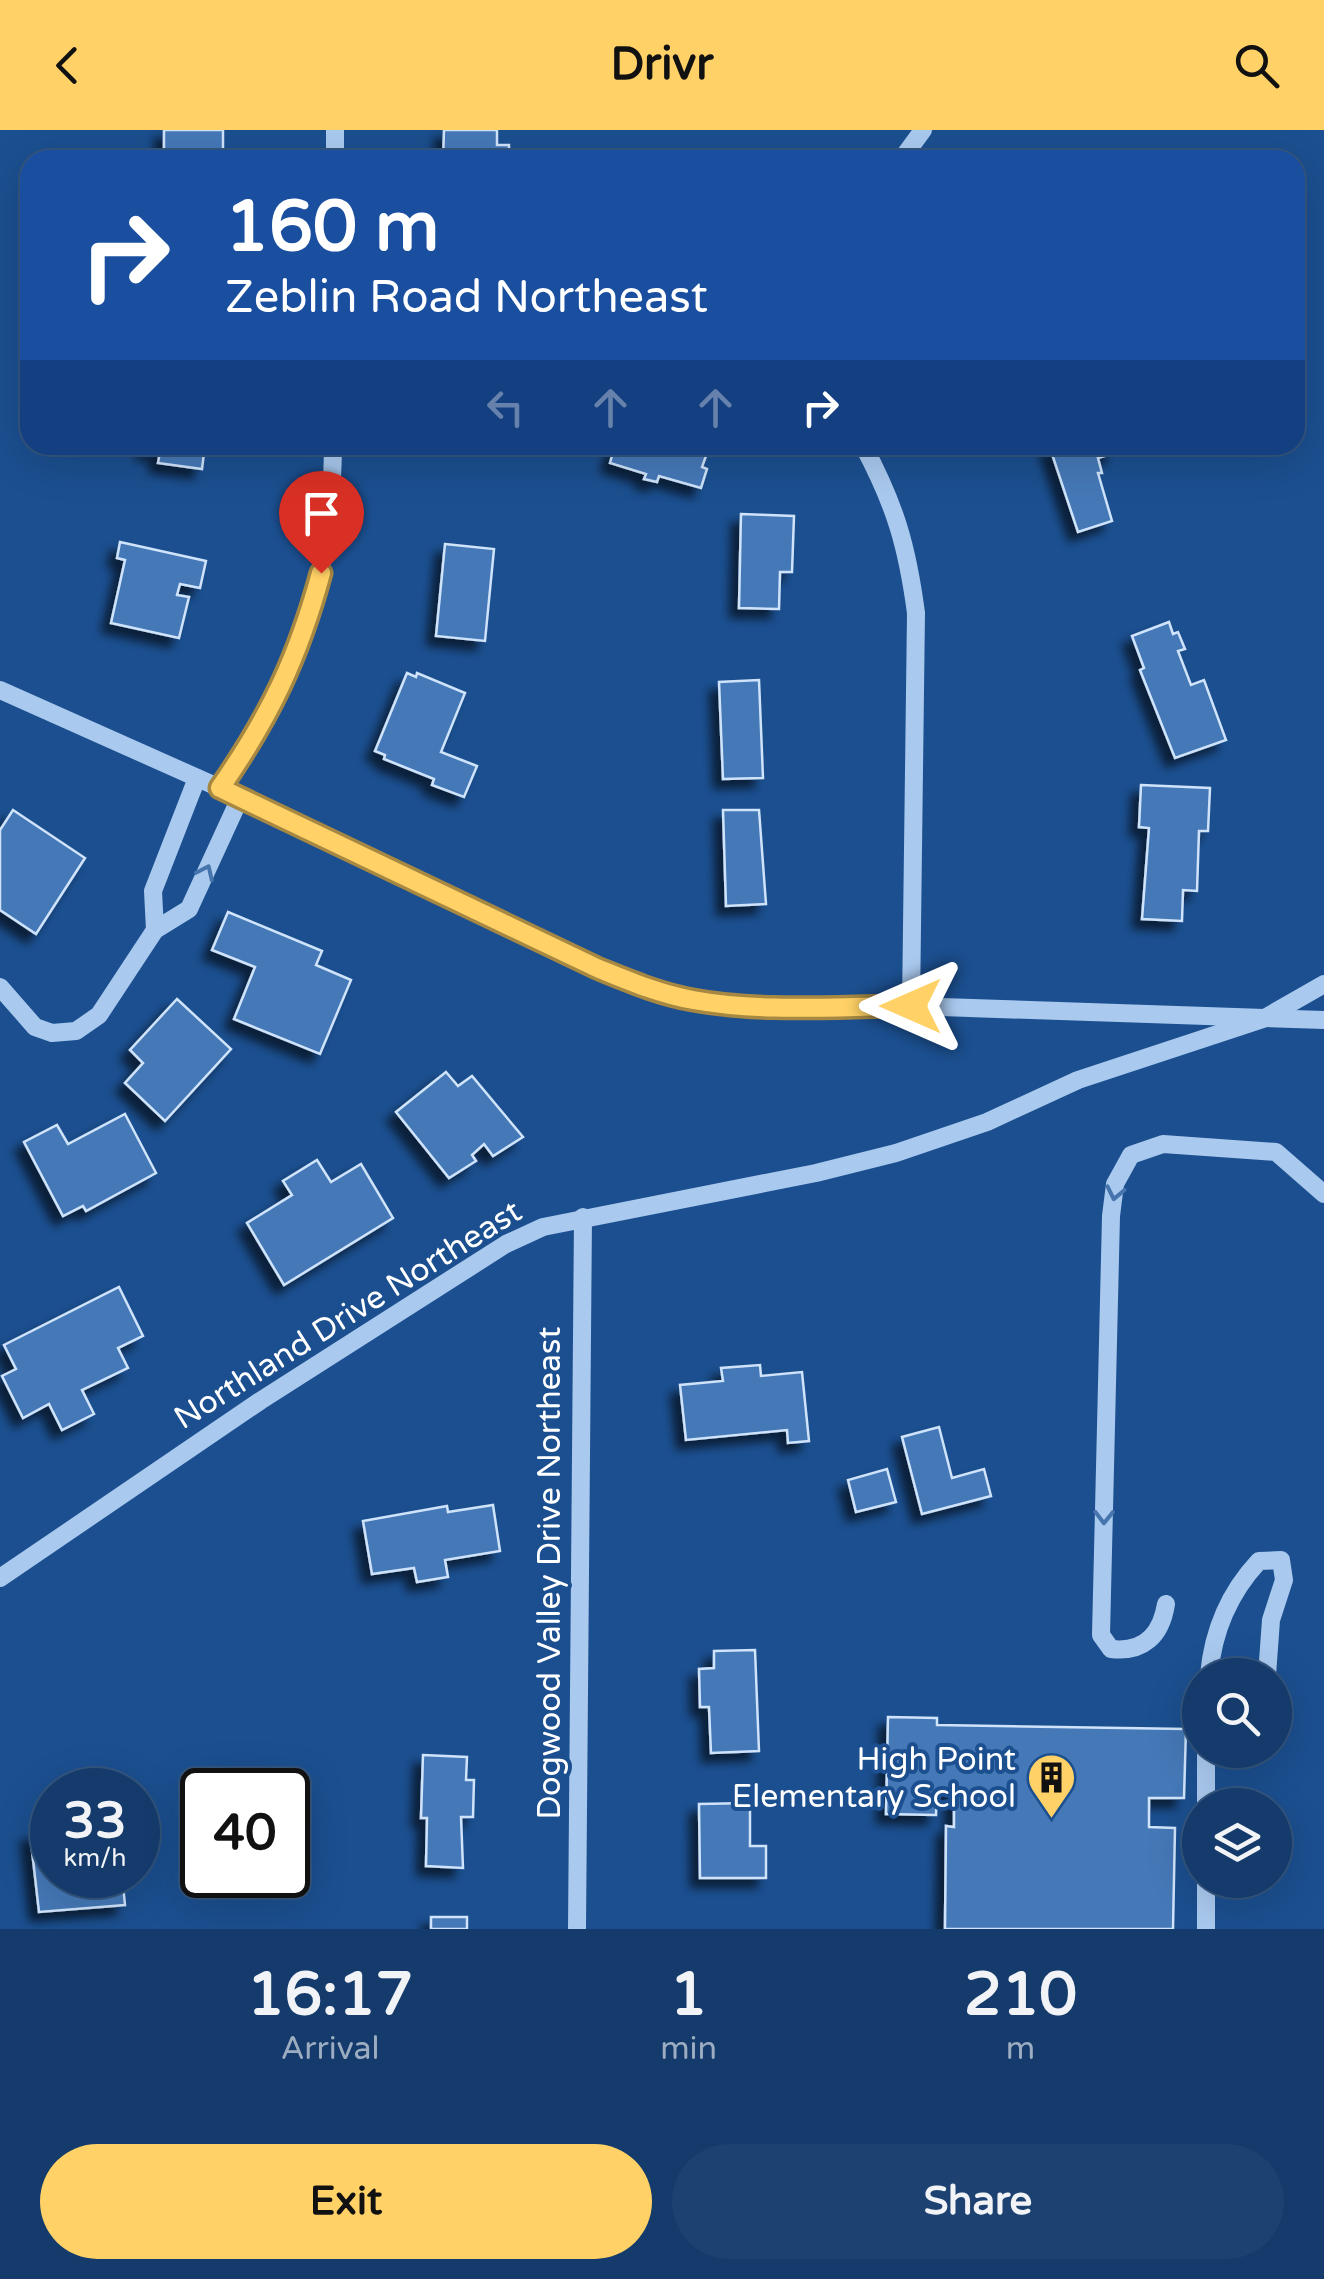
<!DOCTYPE html>
<style>
:root{--surface:#143b6b;--page:#1d4271;--text:#f1f3f6;--muted:#9dadc1;--line:#33557e;--accent:#ffd166}
body{margin:0;font-family:"Varela Round",sans-serif;background:var(--page);color:var(--text);height:100vh;display:flex;flex-direction:column;font-size:38px;white-space:nowrap}
*{box-sizing:border-box;margin:0}
p{font-size:32px;color:var(--muted)}
.icon{flex:none;width:55px;height:55px;fill:none;stroke:currentColor;stroke-width:2;stroke-linecap:round;stroke-linejoin:round}
.map{position:relative;height:1799px;overflow:hidden}
.sheet{display:flex;flex-direction:column;background:var(--surface);flex:1}
.sheet>*{flex:none}
.guide{position:absolute;left:20px;top:20px;width:1285px;height:305px;border-radius:30px;box-shadow:0 10px 40px #0002,0 0 0 2px var(--line);background:#1a4fa0;color:#fff;overflow:hidden}
.fabs{position:absolute;left:1182px;top:1528px;display:grid;gap:20px}
.fabs a{display:grid;place-items:center;width:110px;height:110px;border-radius:50%;background:var(--surface);box-shadow:0 10px 40px #0002,0 0 0 2px var(--line);font-size:50px}
.speed{position:absolute;left:30px;top:1638px;display:flex;gap:20px;font-size:50px;font-weight:700;text-align:center}
.speed>*{display:grid;place-content:center;width:130px;height:130px;border-radius:50%;background:var(--surface);box-shadow:0 10px 40px #0002,0 0 0 2px var(--line);line-height:1}
.speed small{font-size:25px;font-weight:400}
.speed .limit{border:5px solid #111;border-radius:15px;background:#fff;color:#111}
.pin{position:absolute;display:grid;place-items:center;width:85px;height:85px;color:#fff;margin:-102px -42px;border-radius:50% 50% 50% 0;rotate:-45deg;box-shadow:0 0 10px #0007}
.pin .icon{rotate:45deg}
.me{position:absolute;width:110px;margin:-55px;rotate:270deg;stroke-linejoin:round;filter:drop-shadow(0 0 8px #0008)}
.turn{display:flex;align-items:center;gap:35px;height:210px;padding:0 40px;font-size:45px}
.turn .icon{width:130px;height:130px;stroke-width:2.5}
.turn b{display:block;font-size:70px;line-height:85px}
.lanes{display:flex;align-items:center;height:95px;padding:0 40px;background:#0003;justify-content:center;gap:50px;direction:ltr}
.lanes .off{opacity:.35}
.eta{display:flex;justify-content:space-evenly;align-items:center;height:170px;text-align:center}
.eta b{font-size:60px;font-weight:700;line-height:70px}
.action{display:flex;gap:20px;margin-top:auto;padding:20px 40px}
.action a{flex:1;height:115px;border-radius:60px;background:var(--accent);color:#111;font-size:40px;font-weight:700;line-height:115px;text-align:center}
.action a+a{background:var(--page);color:var(--text)}
header{display:flex;justify-content:space-between;align-items:center;height:130px;padding:0 40px;background:var(--accent);color:#111;font-size:45px;font-weight:700}
.map>svg:first-child{display:block}
.building{fill:#4478b7;stroke:#cfe3fa;stroke-width:2.5;filter:url(#shadow)}
.lines{fill:none;stroke-linecap:round;stroke-linejoin:round}
.minor{stroke:#a9c9ee;stroke-width:18}
.oneway{stroke:#4674ac}
.route-casing{stroke:#a68842;stroke-width:25}
.route{stroke:#ffd166;stroke-width:18}
.labels{text-anchor:middle;dominant-baseline:central;stroke-width:8;stroke-linejoin:round;paint-order:stroke}
.street-label{font-size:32px;fill:#fff;stroke:#1b4f8f}
.poi-label{font-size:32px;fill:#fff;stroke:#1b4f8f;text-anchor:end}
</style>
<header><svg class="icon" aria-label="back" viewBox="0 0 24 24"><path d="M15 5l-7 7 7 7"/></svg>Drivr<svg class="icon" aria-label="search" viewBox="0 0 24 24"><circle cx="10" cy="10" r="6"/><path d="M15 15l6 6"/></svg></header>
<div class="map">
<svg width="1324" height="1799" viewBox="0 0 1324 1799">
<defs>
<filter id="shadow"><feDropShadow dx="-9" dy="9" stdDeviation="5" flood-color="#0009"/></filter>
</defs>
<rect width="100%" height="100%" fill="#1b4f8f"/>
<g class="building">
<path d="M164,0H223V30H147V24H164Z"/>
<path d="M444,0H497V15H509V30H443Z"/>
<path d="M145,315H205L202,339L158,333L160,322L144,320Z"/>
<path d="M615,315H668L706,326L702,337L707,339L701,358L659,346L657,352L644,349L646,344L610,333Z"/>
<path d="M1049,315H1113L1115,323L1098,328L1102,343H1098L1112,391L1078,402Z"/>
<path d="M741,384L794,386L792,442H780L779,479L739,478Z"/>
<path d="M120,412L206,431L200,458L180,454L177,465L189,467L179,508L111,493L125,430L117,428Z"/>
<path d="M445,414L494,419L485,511L436,506Z"/>
<path d="M1169,492L1173,504L1178,502L1185,519L1178,521L1191,555L1204,550L1226,610L1175,628L1140,540L1144,538L1132,506Z"/>
<path d="M407,543L416,547L417,543L465,563L441,622L477,636L464,667L432,655L434,649L384,629L385,625L375,621Z"/>
<path d="M759,550L763,648L723,649L719,552Z"/>
<path d="M1141,655L1210,658L1208,701H1199L1197,761L1183,760L1182,791L1142,789L1149,698L1139,697Z"/>
<path d="M13,680L85,728L36,804L0,780V700Z"/>
<path d="M723,680H759L766,774L726,776Z"/>
<path d="M228,782L322,821L316,835L351,850L320,924L234,889L255,837L212,820Z"/>
<path d="M177,869L231,919L165,991L125,953L143,933L130,920Z"/>
<path d="M446,942L458,956L472,946L523,1007L493,1026L484,1014L472,1025L476,1031L449,1048L396,982Z"/>
<path d="M125,984L156,1043L86,1081L83,1076L63,1086L24,1012L57,995L68,1014Z"/>
<path d="M317,1030L331,1052L361,1034L393,1088L284,1155L247,1093L292,1065L283,1051Z"/>
<path d="M119,1157L143,1206L118,1218L128,1238L82,1260L94,1284L62,1300L49,1274L23,1288L2,1246L16,1239L4,1215Z"/>
<path d="M760,1235L761,1246L802,1242L809,1311L788,1313L787,1300L686,1310L680,1255L723,1251L721,1238Z"/>
<path d="M939,1297L952,1348L984,1339L991,1366L922,1384L902,1307Z"/>
<path d="M887,1339L896,1372L856,1382L848,1350Z"/>
<path d="M493,1375L500,1421L445,1430L448,1447L417,1452L414,1438L372,1444L363,1391L447,1376L448,1382Z"/>
<path d="M755,1520L759,1621L711,1623L709,1577H700L699,1539L714,1538V1521Z"/>
<path d="M888,1587L937,1588V1595L1186,1599L1184,1668H1149V1697L1175,1698L1173,1799H945L946,1696L954,1697V1662L937,1661L936,1685L886,1684Z"/>
<path d="M423,1625L467,1627L466,1650H474L473,1687H461L463,1738L426,1736L427,1688H421Z"/>
<path d="M750,1673V1716H766V1748H700L699,1674Z"/>
<path d="M52,1699V1745H122L125,1775L39,1782L30,1703Z"/>
<rect x="431" y="1787" width="36" height="12"/>
</g>
<g class="lines">
<g class="minor">
<path d="M335,30V0"/>
<path d="M901,30L923,0"/>
<path d="M863,315C895,375 907,415 916,483L911,876"/>
<path d="M0,560L220,658L597,839L647,858L693,870L741,876H911L1324,890"/>
<path d="M220,658C297,548 332,451 333,315"/>
<path d="M155,800L153,761L197,648"/>
<path d="M0,857L35,897L52,903L76,901L99,885L155,800L189,779L240,668"/>
<path d="M0,1448L260,1271L506,1114L543,1097L816,1043L896,1023L987,992L1078,950L1263,889L1324,854"/>
<path d="M1166,1474C1161,1506 1143,1523 1111,1519L1101,1505L1111,1086L1115,1054L1131,1025L1163,1014L1276,1022L1324,1064"/>
<path d="M1209,1545C1213,1501 1229,1463 1259,1431L1281,1430L1284,1450L1271,1490L1267,1545"/>
<path d="M1206,1620V1675"/>
<path d="M1206,1750V1799"/>
<path d="M577,1799L583,1087"/>
</g>
</g>
<defs><path id="oneway-chevron" d="M-2-3.5L2.5 0L-2 3.5" fill="none" stroke-width="1.6" stroke-linecap="round" stroke-linejoin="round" transform="scale(2.5)"/></defs>
<g class="oneway">
<use href="#oneway-chevron" transform="translate(206 742) rotate(-65)"/>
<use href="#oneway-chevron" transform="translate(1115 1063) rotate(102)"/>
<use href="#oneway-chevron" transform="translate(1104 1387) rotate(91)"/>
</g>
<g class="lines">
<defs>
<path id="route" d="M321,443C298,528 270,586 220,658L597,838C629,851 659,864 693,870C764,883 840,876 911,876"/>
</defs>
<use href="#route" class="route-casing"/>
<use href="#route" class="route"/>
</g>
<defs>
<symbol id="building-pin" viewBox="-11 -11 22 30"><path d="M0 17L-7.5 6A9.5 9.5 0 1 1 7.5 6Z" fill="#ffd166" stroke="#1b4f8f"/><path d="M-4-6H4V6H1V3H-1V6H-4ZM-2.5-4.3h1.7v1.8h-1.7ZM.8-4.3h1.7v1.8H.8ZM-2.5-1h1.7V.8h-1.7ZM.8-1h1.7V.8H.8Z" fill="#111"/></symbol>
</defs>
<g fill-rule="evenodd">
<use href="#building-pin" x="1024" y="1620" width="55" height="75"/>
</g>
<g class="labels">
<g class="street-label">
<text transform="translate(348 1185) rotate(-32)">Northland Drive Northeast</text>
<text transform="translate(550 1443) rotate(-90)">Dogwood Valley Drive Northeast</text>
</g>
<g class="poi-label">
<text x="1016" y="1630">High Point<tspan x="1016" dy="37">Elementary School</tspan></text>
</g>
</g>
</svg>
<div class="fabs">
<a><svg class="icon" aria-label="search" viewBox="0 0 24 24"><circle cx="10" cy="10" r="6"/><path d="M15 15l6 6"/></svg></a>
<a><svg class="icon" aria-label="layers" viewBox="0 0 24 24"><path d="M12 4l9 5-9 5-9-5zM3 14l9 5 9-5"/></svg></a>
</div>
<div class="speed"><div>33<small>km/h</small></div><div class="limit">40</div></div>
<div class="pin" style="left:321px;top:443px;background:#d93025"><svg class="icon" aria-label="arrive" viewBox="0 0 24 24"><path d="M6 21V4h12l-3 4 3 4H6"/></svg></div>
<svg class="me" style="left:911px;top:876px" viewBox="-20 -20 40 40"><path d="M0-17L14 15 0 8-14 15z" fill="#ffd166" stroke="#fff" stroke-width="4"/></svg>
<div class="guide">
<div class="turn"><svg class="icon" aria-label="right" viewBox="0 0 24 24"><path d="M7 20v-9h11M14 6l5 5-5 5"/></svg><div><b>160 m</b>Zeblin Road Northeast</div></div>
<div class="lanes"><svg class="icon off" aria-label="left" viewBox="0 0 24 24"><path d="M17 20v-9H6M10 6l-5 5 5 5"/></svg><svg class="icon off" aria-label="ahead" viewBox="0 0 24 24"><path d="M12 20V5M6 11l6-6 6 6"/></svg><svg class="icon off" aria-label="ahead" viewBox="0 0 24 24"><path d="M12 20V5M6 11l6-6 6 6"/></svg><svg class="icon" aria-label="right" viewBox="0 0 24 24"><path d="M7 20v-9h11M14 6l5 5-5 5"/></svg></div>
</div>
</div>
<section class="sheet">
<div class="eta">
<div><b>16:17</b><p>Arrival</p></div>
<div><b>1</b><p>min</p></div>
<div><b>210</b><p>m</p></div>
</div>
<div class="action"><a>Exit</a><a>Share</a></div>
</section>
